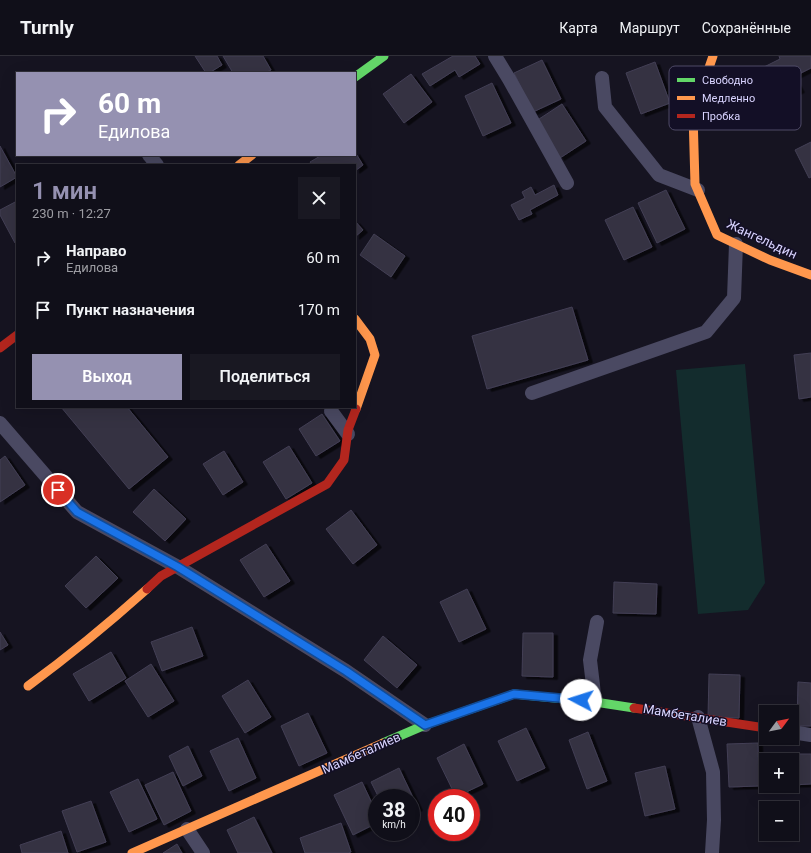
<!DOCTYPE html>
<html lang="ru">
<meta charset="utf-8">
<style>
:root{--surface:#100f19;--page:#191822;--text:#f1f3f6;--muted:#9c9ca2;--line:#302f38;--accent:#9591b1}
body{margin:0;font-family:Roboto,sans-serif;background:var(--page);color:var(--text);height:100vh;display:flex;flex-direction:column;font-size:15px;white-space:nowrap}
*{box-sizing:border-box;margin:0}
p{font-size:13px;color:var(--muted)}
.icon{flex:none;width:22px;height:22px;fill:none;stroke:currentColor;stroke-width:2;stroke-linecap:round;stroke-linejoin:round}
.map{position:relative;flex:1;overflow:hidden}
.drawer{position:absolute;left:16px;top:108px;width:340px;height:244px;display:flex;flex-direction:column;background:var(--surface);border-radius:0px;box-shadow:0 4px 16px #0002,0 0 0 1px var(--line)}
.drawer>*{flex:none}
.top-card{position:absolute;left:16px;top:16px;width:340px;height:84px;border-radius:0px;box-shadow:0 4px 16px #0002,0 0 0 1px var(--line);background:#9591b1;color:#fff;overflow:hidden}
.needle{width:26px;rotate:58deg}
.controls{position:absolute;left:759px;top:649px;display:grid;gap:8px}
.controls a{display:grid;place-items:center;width:40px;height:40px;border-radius:0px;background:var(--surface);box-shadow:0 4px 16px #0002,0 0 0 1px var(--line);font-size:20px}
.speed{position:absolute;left:368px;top:733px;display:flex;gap:8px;font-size:20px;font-weight:700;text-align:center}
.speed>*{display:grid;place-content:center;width:52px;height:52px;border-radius:50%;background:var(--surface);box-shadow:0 4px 16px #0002,0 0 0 1px var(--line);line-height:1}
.speed small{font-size:10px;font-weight:400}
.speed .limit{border:6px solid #d22;background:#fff;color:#111}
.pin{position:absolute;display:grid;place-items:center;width:34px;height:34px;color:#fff;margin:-17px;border:2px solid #fff;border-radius:50%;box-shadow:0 1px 4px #0007}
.me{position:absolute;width:44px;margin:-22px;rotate:275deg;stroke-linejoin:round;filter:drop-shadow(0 0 3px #0008)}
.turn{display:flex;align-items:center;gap:14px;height:84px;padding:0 16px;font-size:18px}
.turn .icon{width:52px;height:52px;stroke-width:2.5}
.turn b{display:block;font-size:28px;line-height:34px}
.round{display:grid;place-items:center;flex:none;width:42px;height:42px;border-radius:0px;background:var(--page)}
.head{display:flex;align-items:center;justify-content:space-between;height:68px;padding:0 16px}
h1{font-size:24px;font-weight:600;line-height:30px;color:var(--accent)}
.action{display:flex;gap:8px;margin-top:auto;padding:8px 16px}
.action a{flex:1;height:46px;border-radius:0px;background:var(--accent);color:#fff;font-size:16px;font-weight:600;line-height:46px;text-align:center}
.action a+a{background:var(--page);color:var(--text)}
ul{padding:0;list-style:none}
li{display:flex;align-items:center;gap:12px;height:52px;padding:0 16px}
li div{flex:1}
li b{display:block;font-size:15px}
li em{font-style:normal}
header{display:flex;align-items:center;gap:24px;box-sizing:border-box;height:56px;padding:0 20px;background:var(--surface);border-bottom:1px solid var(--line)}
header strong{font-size:19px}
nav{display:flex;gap:22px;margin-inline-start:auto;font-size:14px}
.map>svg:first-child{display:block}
.green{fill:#132c2d}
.building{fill:#343243;stroke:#433f54;filter:url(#shadow)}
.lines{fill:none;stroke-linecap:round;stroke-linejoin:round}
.street{stroke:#4a4962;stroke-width:14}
.fast{stroke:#63d668;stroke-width:9}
.slow{stroke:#ff974d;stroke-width:9}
.jam{stroke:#b3261e;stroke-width:9}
.route-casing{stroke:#114b97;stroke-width:10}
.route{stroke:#1a73e8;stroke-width:7}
.labels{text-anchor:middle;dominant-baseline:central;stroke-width:3;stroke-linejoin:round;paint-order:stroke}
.street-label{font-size:13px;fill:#d9d4ff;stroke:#130f26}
.key{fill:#130f26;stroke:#4e4a67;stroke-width:1}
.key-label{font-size:11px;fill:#d9d4ff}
</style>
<header>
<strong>Turnly</strong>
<nav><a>Карта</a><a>Маршрут</a><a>Сохранённые</a></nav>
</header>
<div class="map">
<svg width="811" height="797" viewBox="0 0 811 797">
<defs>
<filter id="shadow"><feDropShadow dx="4.5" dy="2.5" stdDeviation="0" flood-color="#0009"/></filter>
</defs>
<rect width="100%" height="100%" fill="#161421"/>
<path class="green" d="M745,308L765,527L748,554L698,558L676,314Z"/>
<g class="building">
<path d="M195,0H217L222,9L209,17H206Z"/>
<path d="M223,0H263L271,14L265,17H233Z"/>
<path d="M453,0H475L480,8L459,21L455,14L430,30L422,18Z"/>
<path d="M779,0H811V12L793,21L800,34L758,54L742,22L780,3Z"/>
<path d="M542,4L561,43L533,56L514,17Z"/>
<path d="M655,6L670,47L641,58L626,17Z"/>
<path d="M411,18L432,46L404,67L383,38Z"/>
<path d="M492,27L511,67L483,80L465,40Z"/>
<path d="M562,48L586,85L560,102L536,65Z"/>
<path d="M811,86V121L809,122L795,94Z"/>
<path d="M0,90L17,121L0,131Z"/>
<path d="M355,96L363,109L355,115V109H312L310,106L322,99H355Z"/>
<path d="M554,129L558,139L530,154L532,158L519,164L511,149L525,142L522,136L531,131L535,139Z"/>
<path d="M666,134L685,173L657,187L638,147Z"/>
<path d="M17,145V186L15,187L0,159V154Z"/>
<path d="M633,151L652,191L624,204L605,164Z"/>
<path d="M355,165L363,174L355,181Z"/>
<path d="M374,178L405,200L391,221L360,199Z"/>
<path d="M572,251L588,304L487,333L472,280Z"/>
<path d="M811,297V341L799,343L794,299Z"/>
<path d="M61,351H127L168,401L129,433Z"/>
<path d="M322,358L340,385L316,400L299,373Z"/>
<path d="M289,390L312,427L286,443L263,406Z"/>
<path d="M224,395L243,426L223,439L203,408Z"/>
<path d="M5,400L25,429L0,446V404Z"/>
<path d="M154,433L186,463L165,485L133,456Z"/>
<path d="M351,454L377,489L353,508L326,473Z"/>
<path d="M266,488L290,525L264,541L240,504Z"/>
<path d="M96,500L118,522L86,552L65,530Z"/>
<path d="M614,526L657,528L656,558L613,557Z"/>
<path d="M467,533L486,573L459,586L440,546Z"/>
<path d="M192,571L203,600L162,615L151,586Z"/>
<path d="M0,576L8,589L0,594Z"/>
<path d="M523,577H553V621L522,620Z"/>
<path d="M383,580L417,609L397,632L364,604Z"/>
<path d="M111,596L126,622L89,645L73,618Z"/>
<path d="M151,608L174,645L148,661L125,625Z"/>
<path d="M709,618L740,619L739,662L708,661Z"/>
<path d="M248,624L271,661L245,677L222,640Z"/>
<path d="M798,626L811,627V670H797Z"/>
<path d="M308,657L327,697L299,710L281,670Z"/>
<path d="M526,672L545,712L517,725L498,685Z"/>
<path d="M588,676L607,725L587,733L569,684Z"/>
<path d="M238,682L256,722L229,735L210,695Z"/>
<path d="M758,687L759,730L729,731L727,688Z"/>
<path d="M464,688L483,728L456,741L437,702Z"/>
<path d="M188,690L202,720L183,730L169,700Z"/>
<path d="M772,698H811V728L792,729V704H772Z"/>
<path d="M665,710L675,753L645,760L635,717Z"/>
<path d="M399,712L418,752L411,755V742H379L371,726Z"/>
<path d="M173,716L191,755L164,769L145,729Z"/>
<path d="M138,723L157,763L129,776L110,736Z"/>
<path d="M362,726L377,758V767L353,779L334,739Z"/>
<path d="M91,745L106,786L77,796L62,755Z"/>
<path d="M254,761L272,797H238L227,774Z"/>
<path d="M341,767L351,796L348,797H305L300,782Z"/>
<path d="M61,775L68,797H22L20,789Z"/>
<path d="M177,788L182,797H163Z"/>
</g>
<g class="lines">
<g class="street">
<path d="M495,0L509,23L567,127"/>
<path d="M602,22L605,51L659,119L698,134"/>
<path d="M149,99L157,109"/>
<path d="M532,337L706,276L734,242L736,188"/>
<path d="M331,355L348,378"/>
<path d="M0,367L77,456L178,511L346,615L425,669"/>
<path d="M595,646L590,604L597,566"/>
<path d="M698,661L713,716L714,764L712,797"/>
<path d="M792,676L811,679"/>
<path d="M187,773L203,797"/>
</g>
<g class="fast">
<path d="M355,21L384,0"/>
<path d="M383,687L425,669L514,638L595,646L634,652"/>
</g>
<g class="slow">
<path d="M713,0L693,58L695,128L717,179L770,204L811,219"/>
<path d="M239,109L252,99"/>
<path d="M355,263L370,283L375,299L356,353"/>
<path d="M28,630C69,600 109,567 147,533"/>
<path d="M132,797L383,687"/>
</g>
<g class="jam">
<path d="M0,292L17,279"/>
<path d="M147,533L161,520L327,428L344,404L348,374L356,353"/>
<path d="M634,652L766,672"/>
</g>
</g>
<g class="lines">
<defs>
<path id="route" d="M58,434L77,456L178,511L346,615L425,669L514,638L581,644"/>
</defs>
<use href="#route" class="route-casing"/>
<use href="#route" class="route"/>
</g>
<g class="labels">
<g class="street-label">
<text transform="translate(762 183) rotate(25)">Жангельдин</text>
<text transform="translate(685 659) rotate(9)">Мамбеталиев</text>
<text transform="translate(361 697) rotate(-24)">Мамбеталиев</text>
</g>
</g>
<rect x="669" y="10" width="132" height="64" rx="6" class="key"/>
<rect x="677" y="22" width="18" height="4" fill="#63d668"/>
<rect x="677" y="40" width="18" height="4" fill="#ff974d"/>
<rect x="677" y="58" width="18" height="4" fill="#b3261e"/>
<g class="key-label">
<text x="702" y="28">Свободно</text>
<text x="702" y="46">Медленно</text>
<text x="702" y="64">Пробка</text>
</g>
</svg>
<div class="controls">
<a><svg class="needle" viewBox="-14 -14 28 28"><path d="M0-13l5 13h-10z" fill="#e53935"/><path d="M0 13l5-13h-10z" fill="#9c9ca2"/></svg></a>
<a>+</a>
<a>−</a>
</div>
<div class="speed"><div>38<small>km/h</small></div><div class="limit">40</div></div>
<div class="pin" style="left:58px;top:434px;background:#d93025"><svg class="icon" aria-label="arrive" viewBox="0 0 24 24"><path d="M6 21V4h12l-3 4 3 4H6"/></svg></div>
<svg class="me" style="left:581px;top:644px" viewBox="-20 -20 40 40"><circle r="19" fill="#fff"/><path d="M0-13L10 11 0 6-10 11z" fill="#1a73e8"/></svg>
<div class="top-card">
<div class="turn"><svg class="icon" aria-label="right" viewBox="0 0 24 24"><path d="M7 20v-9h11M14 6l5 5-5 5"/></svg><div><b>60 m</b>Едилова</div></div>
</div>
<section class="drawer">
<div class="head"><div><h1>1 мин</h1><p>230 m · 12:27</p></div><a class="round"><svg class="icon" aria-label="close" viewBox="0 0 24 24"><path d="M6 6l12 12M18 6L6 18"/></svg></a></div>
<ul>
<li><svg class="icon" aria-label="right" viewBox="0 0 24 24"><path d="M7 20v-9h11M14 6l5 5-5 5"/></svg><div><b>Направо</b><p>Едилова</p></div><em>60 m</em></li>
<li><svg class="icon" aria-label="arrive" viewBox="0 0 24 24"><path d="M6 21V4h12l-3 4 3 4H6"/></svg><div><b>Пункт назначения</b></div><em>170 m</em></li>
</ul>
<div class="action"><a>Выход</a><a>Поделиться</a></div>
</section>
</div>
